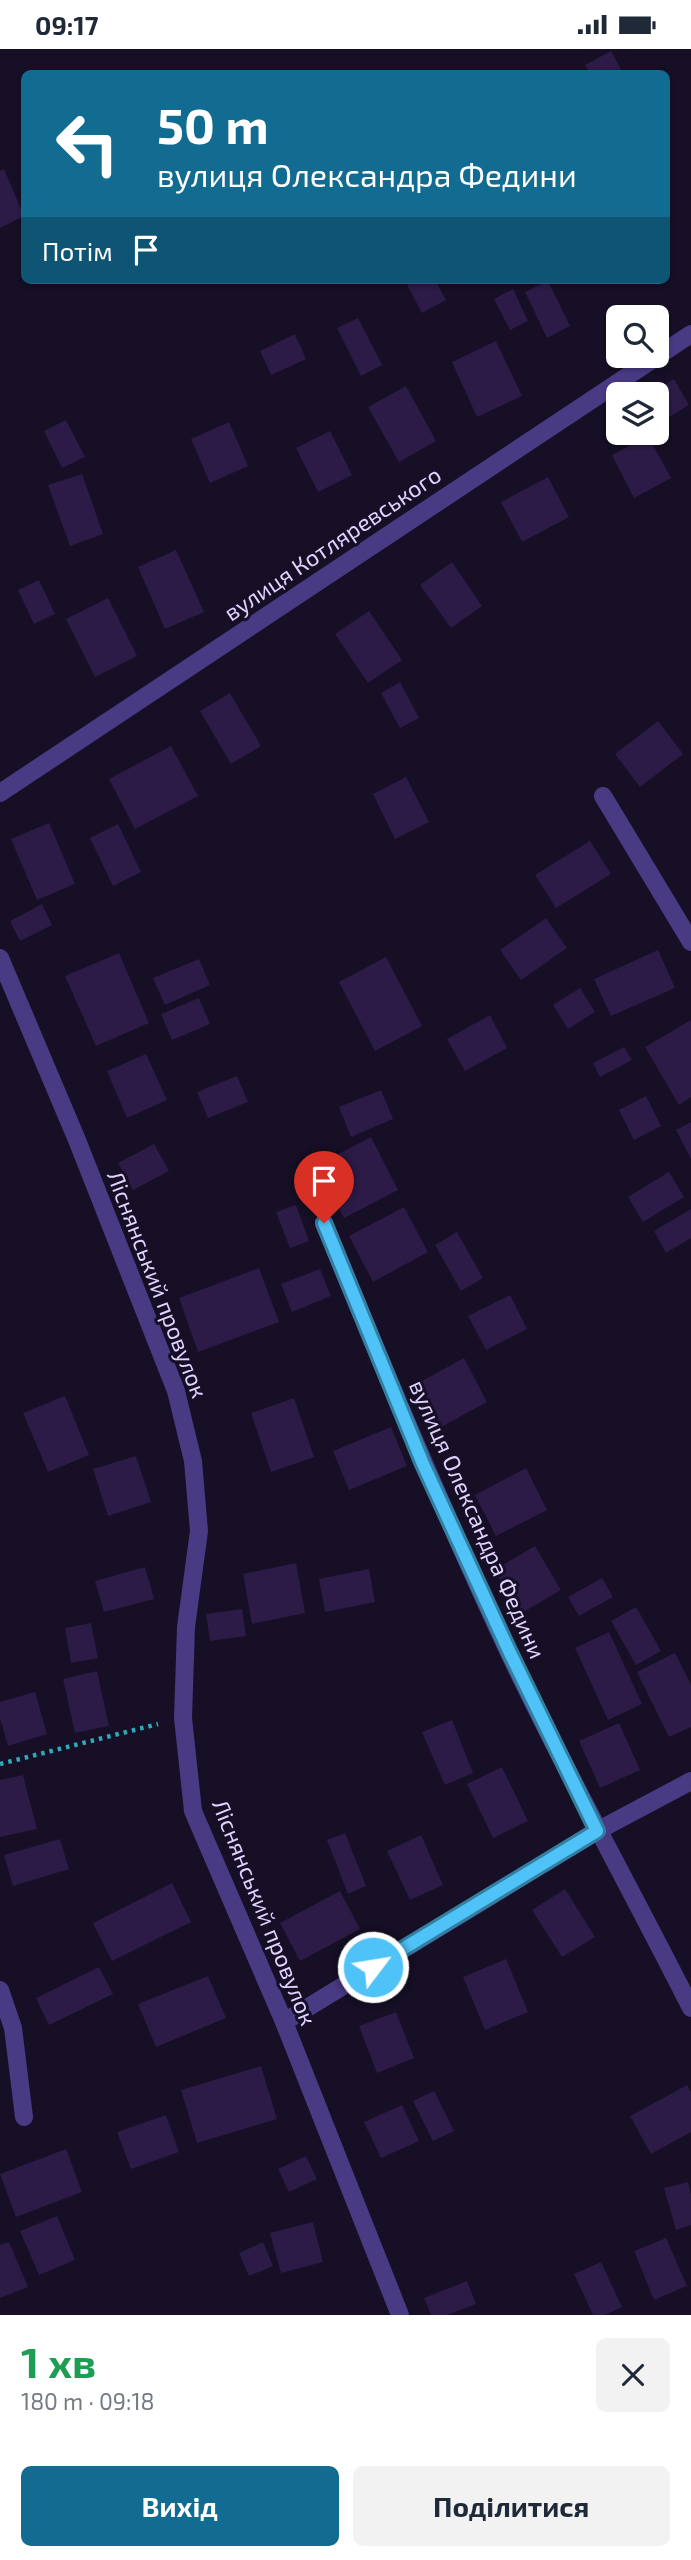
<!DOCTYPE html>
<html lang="uk">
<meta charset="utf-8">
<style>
:root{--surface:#fff;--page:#f2f2f3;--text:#1f2937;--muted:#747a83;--accent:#126b90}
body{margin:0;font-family:"Exo 2",sans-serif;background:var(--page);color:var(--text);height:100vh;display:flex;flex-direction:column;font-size:26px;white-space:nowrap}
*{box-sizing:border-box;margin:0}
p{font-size:23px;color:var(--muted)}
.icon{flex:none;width:38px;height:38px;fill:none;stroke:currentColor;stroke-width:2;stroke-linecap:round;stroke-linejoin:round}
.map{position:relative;height:2266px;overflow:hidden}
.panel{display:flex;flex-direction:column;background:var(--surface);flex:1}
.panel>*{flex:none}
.banner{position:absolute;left:21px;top:21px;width:649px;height:214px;border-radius:10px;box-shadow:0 2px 5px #0004;background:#126b90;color:#fff;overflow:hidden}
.fabs{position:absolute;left:606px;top:256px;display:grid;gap:14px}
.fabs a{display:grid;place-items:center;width:63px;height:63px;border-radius:10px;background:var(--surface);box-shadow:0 2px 5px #0004;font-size:35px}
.pin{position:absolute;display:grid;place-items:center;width:60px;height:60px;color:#fff;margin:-72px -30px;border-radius:50% 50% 50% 0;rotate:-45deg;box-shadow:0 0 7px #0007}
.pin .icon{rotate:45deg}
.me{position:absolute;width:77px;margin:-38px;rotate:59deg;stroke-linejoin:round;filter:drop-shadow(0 0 5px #0008)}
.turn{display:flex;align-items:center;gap:24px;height:147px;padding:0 21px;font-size:32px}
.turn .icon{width:91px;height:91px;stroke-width:2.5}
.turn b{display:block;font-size:49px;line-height:60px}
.then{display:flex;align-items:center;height:66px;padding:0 21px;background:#0003;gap:14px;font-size:26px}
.round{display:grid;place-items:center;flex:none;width:74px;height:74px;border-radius:10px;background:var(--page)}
.summary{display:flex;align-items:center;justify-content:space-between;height:119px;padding:0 21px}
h1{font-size:42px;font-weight:700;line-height:52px;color:#1e9e55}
.button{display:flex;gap:14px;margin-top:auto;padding:14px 21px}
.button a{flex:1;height:80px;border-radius:10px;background:var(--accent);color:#fff;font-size:28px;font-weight:700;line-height:80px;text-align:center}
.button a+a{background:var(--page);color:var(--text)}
.status{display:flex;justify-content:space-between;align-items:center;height:49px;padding:0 35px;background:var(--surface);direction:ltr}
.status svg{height:19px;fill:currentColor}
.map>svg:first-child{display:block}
.building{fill:#2b1b46}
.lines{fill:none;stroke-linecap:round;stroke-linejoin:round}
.path{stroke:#2faab7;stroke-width:4.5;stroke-dasharray:3.5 5;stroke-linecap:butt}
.street{stroke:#493a84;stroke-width:18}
.route-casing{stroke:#337fa1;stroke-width:18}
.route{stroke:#4fc3f7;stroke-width:12}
.labels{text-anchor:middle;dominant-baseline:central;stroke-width:6;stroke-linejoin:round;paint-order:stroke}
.street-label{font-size:23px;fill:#dfd3ff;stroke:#160f25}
</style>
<div class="status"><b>09:17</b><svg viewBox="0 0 49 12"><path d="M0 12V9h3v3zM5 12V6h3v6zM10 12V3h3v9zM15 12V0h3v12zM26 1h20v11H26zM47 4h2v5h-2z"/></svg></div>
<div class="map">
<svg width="691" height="2266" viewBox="0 0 691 2266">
<rect width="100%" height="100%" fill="#160f25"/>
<g class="building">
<path d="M611,2L623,24H590L585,16Z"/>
<path d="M4,120L24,167L0,179V122Z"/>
<path d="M417,231H435L446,251L422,264L407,236Z"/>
<path d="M548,232L570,277L547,289L525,243Z"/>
<path d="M513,240L528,272L510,281L494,250Z"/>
<path d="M358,269L382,316L361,327L337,279Z"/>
<path d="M295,285L306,310L271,326L260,302Z"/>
<path d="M496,292L522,347L477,368L452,313Z"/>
<path d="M674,330L689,356L659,374L656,369V345H650Z"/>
<path d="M406,337L436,392L399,413L368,358Z"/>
<path d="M66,371L85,408L62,419L44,382Z"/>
<path d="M229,373L248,417L210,434L191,390Z"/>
<path d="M330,382L352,426L318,443L296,399Z"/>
<path d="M648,387L671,429L634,449L612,406Z"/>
<path d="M82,425L103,485L70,497L48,436Z"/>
<path d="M548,428L569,468L522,493L501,453Z"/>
<path d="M176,501L204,563L165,580L138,518Z"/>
<path d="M452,513L482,557L451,579L420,536Z"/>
<path d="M39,531L55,565L34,575L18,541Z"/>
<path d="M108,549L137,607L95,628L66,570Z"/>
<path d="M369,562L402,611L368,634L335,585Z"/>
<path d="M400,633L419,669L400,679L381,644Z"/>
<path d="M230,644L261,697L231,715L200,662Z"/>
<path d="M658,672L683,705L640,738L615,705Z"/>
<path d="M171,697L198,747L135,780L109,730Z"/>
<path d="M406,728L429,773L395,790L373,745Z"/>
<path d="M49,774L75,835L37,851L11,790Z"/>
<path d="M118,775L141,823L113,837L90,789Z"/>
<path d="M590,792L611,825L556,859L535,826Z"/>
<path d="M42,855L52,876L20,892L10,872Z"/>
<path d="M546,869L567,899L521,931L500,901Z"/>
<path d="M658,901L675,939L611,967L594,930Z"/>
<path d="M119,904L149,974L96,997L65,927Z"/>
<path d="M386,908L422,977L375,1002L339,933Z"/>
<path d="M199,910L210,936L165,956L153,929Z"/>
<path d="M580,939L595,963L568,980L553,956Z"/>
<path d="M199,949L210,975L172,991L161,965Z"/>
<path d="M490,966L507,999L465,1022L447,990Z"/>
<path d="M691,971V1048L679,1056L645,998Z"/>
<path d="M624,998L632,1011L600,1028L593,1014Z"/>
<path d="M146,1005L167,1051L127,1069L107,1022Z"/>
<path d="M237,1027L248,1053L208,1069L197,1043Z"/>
<path d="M381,1041L393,1070L351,1088L339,1058Z"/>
<path d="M646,1047L661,1077L634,1091L619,1061Z"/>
<path d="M691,1073V1110L676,1081Z"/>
<path d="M371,1088L398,1141L344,1169L317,1116Z"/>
<path d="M154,1095L169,1122L133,1141L118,1114Z"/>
<path d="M669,1123L684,1148L643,1173L628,1148Z"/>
<path d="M296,1156L309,1192L290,1199L276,1163Z"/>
<path d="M404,1158L428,1203L373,1233L349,1187Z"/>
<path d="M691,1160V1189L666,1204L654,1182Z"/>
<path d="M457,1183L483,1229L461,1242L435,1196Z"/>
<path d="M259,1219L279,1273L198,1303L179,1249Z"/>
<path d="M320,1220L331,1247L292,1263L281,1235Z"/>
<path d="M510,1246L527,1280L486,1301L468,1267Z"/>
<path d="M464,1309L487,1353L432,1383L409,1339Z"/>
<path d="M65,1347L89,1406L48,1423L23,1364Z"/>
<path d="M294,1349L314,1408L271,1423L251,1364Z"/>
<path d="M391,1378L407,1417L349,1441L333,1402Z"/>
<path d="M136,1407L151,1453L108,1467L93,1420Z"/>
<path d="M526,1419L547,1461L496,1487L475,1446Z"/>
<path d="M535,1497L561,1541L520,1565L494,1521Z"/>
<path d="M296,1514L305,1564L252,1575L243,1525Z"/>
<path d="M145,1518L154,1550L104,1563L95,1532Z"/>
<path d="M369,1520L375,1553L325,1563L319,1530Z"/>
<path d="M602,1529L613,1548L579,1567L568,1548Z"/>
<path d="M636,1558L661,1602L636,1616L611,1572Z"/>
<path d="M242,1560L246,1587L210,1592L206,1565Z"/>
<path d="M91,1574L98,1609L71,1614L65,1579Z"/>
<path d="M609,1583L642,1655L608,1671L575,1599Z"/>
<path d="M675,1604L691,1636V1678L669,1688L637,1623Z"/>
<path d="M97,1622L109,1677L75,1684L63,1630Z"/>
<path d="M35,1643L47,1685L8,1697L0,1669V1653Z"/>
<path d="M452,1671L473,1724L445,1736L422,1683Z"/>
<path d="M619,1674L640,1721L600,1739L579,1692Z"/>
<path d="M502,1718L528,1772L493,1789L467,1735Z"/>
<path d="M23,1726L37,1780L0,1788V1731Z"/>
<path d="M345,1784L366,1837L348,1845L327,1791Z"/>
<path d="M421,1786L443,1836L410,1851L387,1802Z"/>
<path d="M60,1790L69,1820L13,1837L4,1806Z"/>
<path d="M172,1834L191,1873L112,1912L93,1874Z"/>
<path d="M565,1840L595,1888L562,1908L532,1861Z"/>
<path d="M340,1842L360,1880L300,1912L280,1874Z"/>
<path d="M506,1910L528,1963L485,1981L463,1928Z"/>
<path d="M99,1918L113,1945L49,1976L36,1949Z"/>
<path d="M208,1927L226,1969L156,1998L138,1955Z"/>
<path d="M396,1963L414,2009L377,2024L359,1977Z"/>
<path d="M261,2017L277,2070L197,2094L181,2041Z"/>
<path d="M687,2036L691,2043V2083L651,2105L630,2067Z"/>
<path d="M434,2042L454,2082L433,2092L413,2052Z"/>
<path d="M402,2056L419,2092L381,2109L364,2073Z"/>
<path d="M166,2066L179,2103L131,2120L117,2083Z"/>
<path d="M66,2100L82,2143L16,2168L0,2125Z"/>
<path d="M306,2107L317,2130L289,2143L278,2120Z"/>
<path d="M688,2133L691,2146V2176L676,2181L664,2139Z"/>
<path d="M57,2167L75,2211L39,2226L20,2182Z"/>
<path d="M313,2173L323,2213L281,2224L270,2184Z"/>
<path d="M666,2189L687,2237L654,2251L634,2202Z"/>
<path d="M9,2193L28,2238L0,2249V2196Z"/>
<path d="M263,2193L273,2217L249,2227L239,2204Z"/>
<path d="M601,2213L622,2258L605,2266H593L574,2225Z"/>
<path d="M467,2232L476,2255L447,2266H431L424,2249Z"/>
</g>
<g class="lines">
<path class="path" d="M0,1715L158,1675"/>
<g class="street">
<path d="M0,744L691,285"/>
<path d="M603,747L691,893"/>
<path d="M0,909L77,1091L176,1342L193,1412L199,1482L186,1578L183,1669L193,1762L284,1973L400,2266"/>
<path d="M324,1174C383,1319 443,1463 509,1604C566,1724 631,1840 691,1959"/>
<path d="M0,1941L13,1979L24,2068"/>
<path d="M284,1973L597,1782L691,1732"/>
</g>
</g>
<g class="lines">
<defs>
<path id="route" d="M324,1174L423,1415L510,1604L597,1782L373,1918"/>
</defs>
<use href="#route" class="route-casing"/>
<use href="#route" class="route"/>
</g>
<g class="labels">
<g class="street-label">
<text transform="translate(332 494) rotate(-34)">вулиця Котляревського</text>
<text transform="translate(158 1235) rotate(69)">Ліснянський провулок</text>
<text transform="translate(478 1470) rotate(66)">вулиця Олександра Федини</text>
<text transform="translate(265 1863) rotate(68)">Ліснянський провулок</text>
</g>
</g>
</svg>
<div class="fabs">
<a><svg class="icon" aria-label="search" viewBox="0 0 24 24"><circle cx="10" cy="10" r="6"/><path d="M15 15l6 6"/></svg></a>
<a><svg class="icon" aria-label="layers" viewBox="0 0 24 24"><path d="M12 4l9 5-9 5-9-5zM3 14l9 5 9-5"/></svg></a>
</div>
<div class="pin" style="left:324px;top:1174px;background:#d93025"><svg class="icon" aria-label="arrive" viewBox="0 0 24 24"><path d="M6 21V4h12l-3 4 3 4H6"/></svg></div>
<svg class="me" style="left:373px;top:1918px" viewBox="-20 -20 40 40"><circle r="17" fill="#4fc3f7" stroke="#fff" stroke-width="3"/><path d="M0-11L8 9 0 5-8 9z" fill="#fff"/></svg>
<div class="banner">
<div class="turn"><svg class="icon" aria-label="left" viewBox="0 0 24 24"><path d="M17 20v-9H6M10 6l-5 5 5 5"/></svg><div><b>50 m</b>вулиця Олександра Федини</div></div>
<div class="then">Потім<svg class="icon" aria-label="arrive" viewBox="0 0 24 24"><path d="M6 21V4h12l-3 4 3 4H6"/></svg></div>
</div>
</div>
<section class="panel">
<div class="summary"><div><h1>1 хв</h1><p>180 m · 09:18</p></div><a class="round"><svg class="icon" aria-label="close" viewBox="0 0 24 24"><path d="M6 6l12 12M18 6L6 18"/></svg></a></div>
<div class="button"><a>Вихід</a><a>Поділитися</a></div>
</section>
